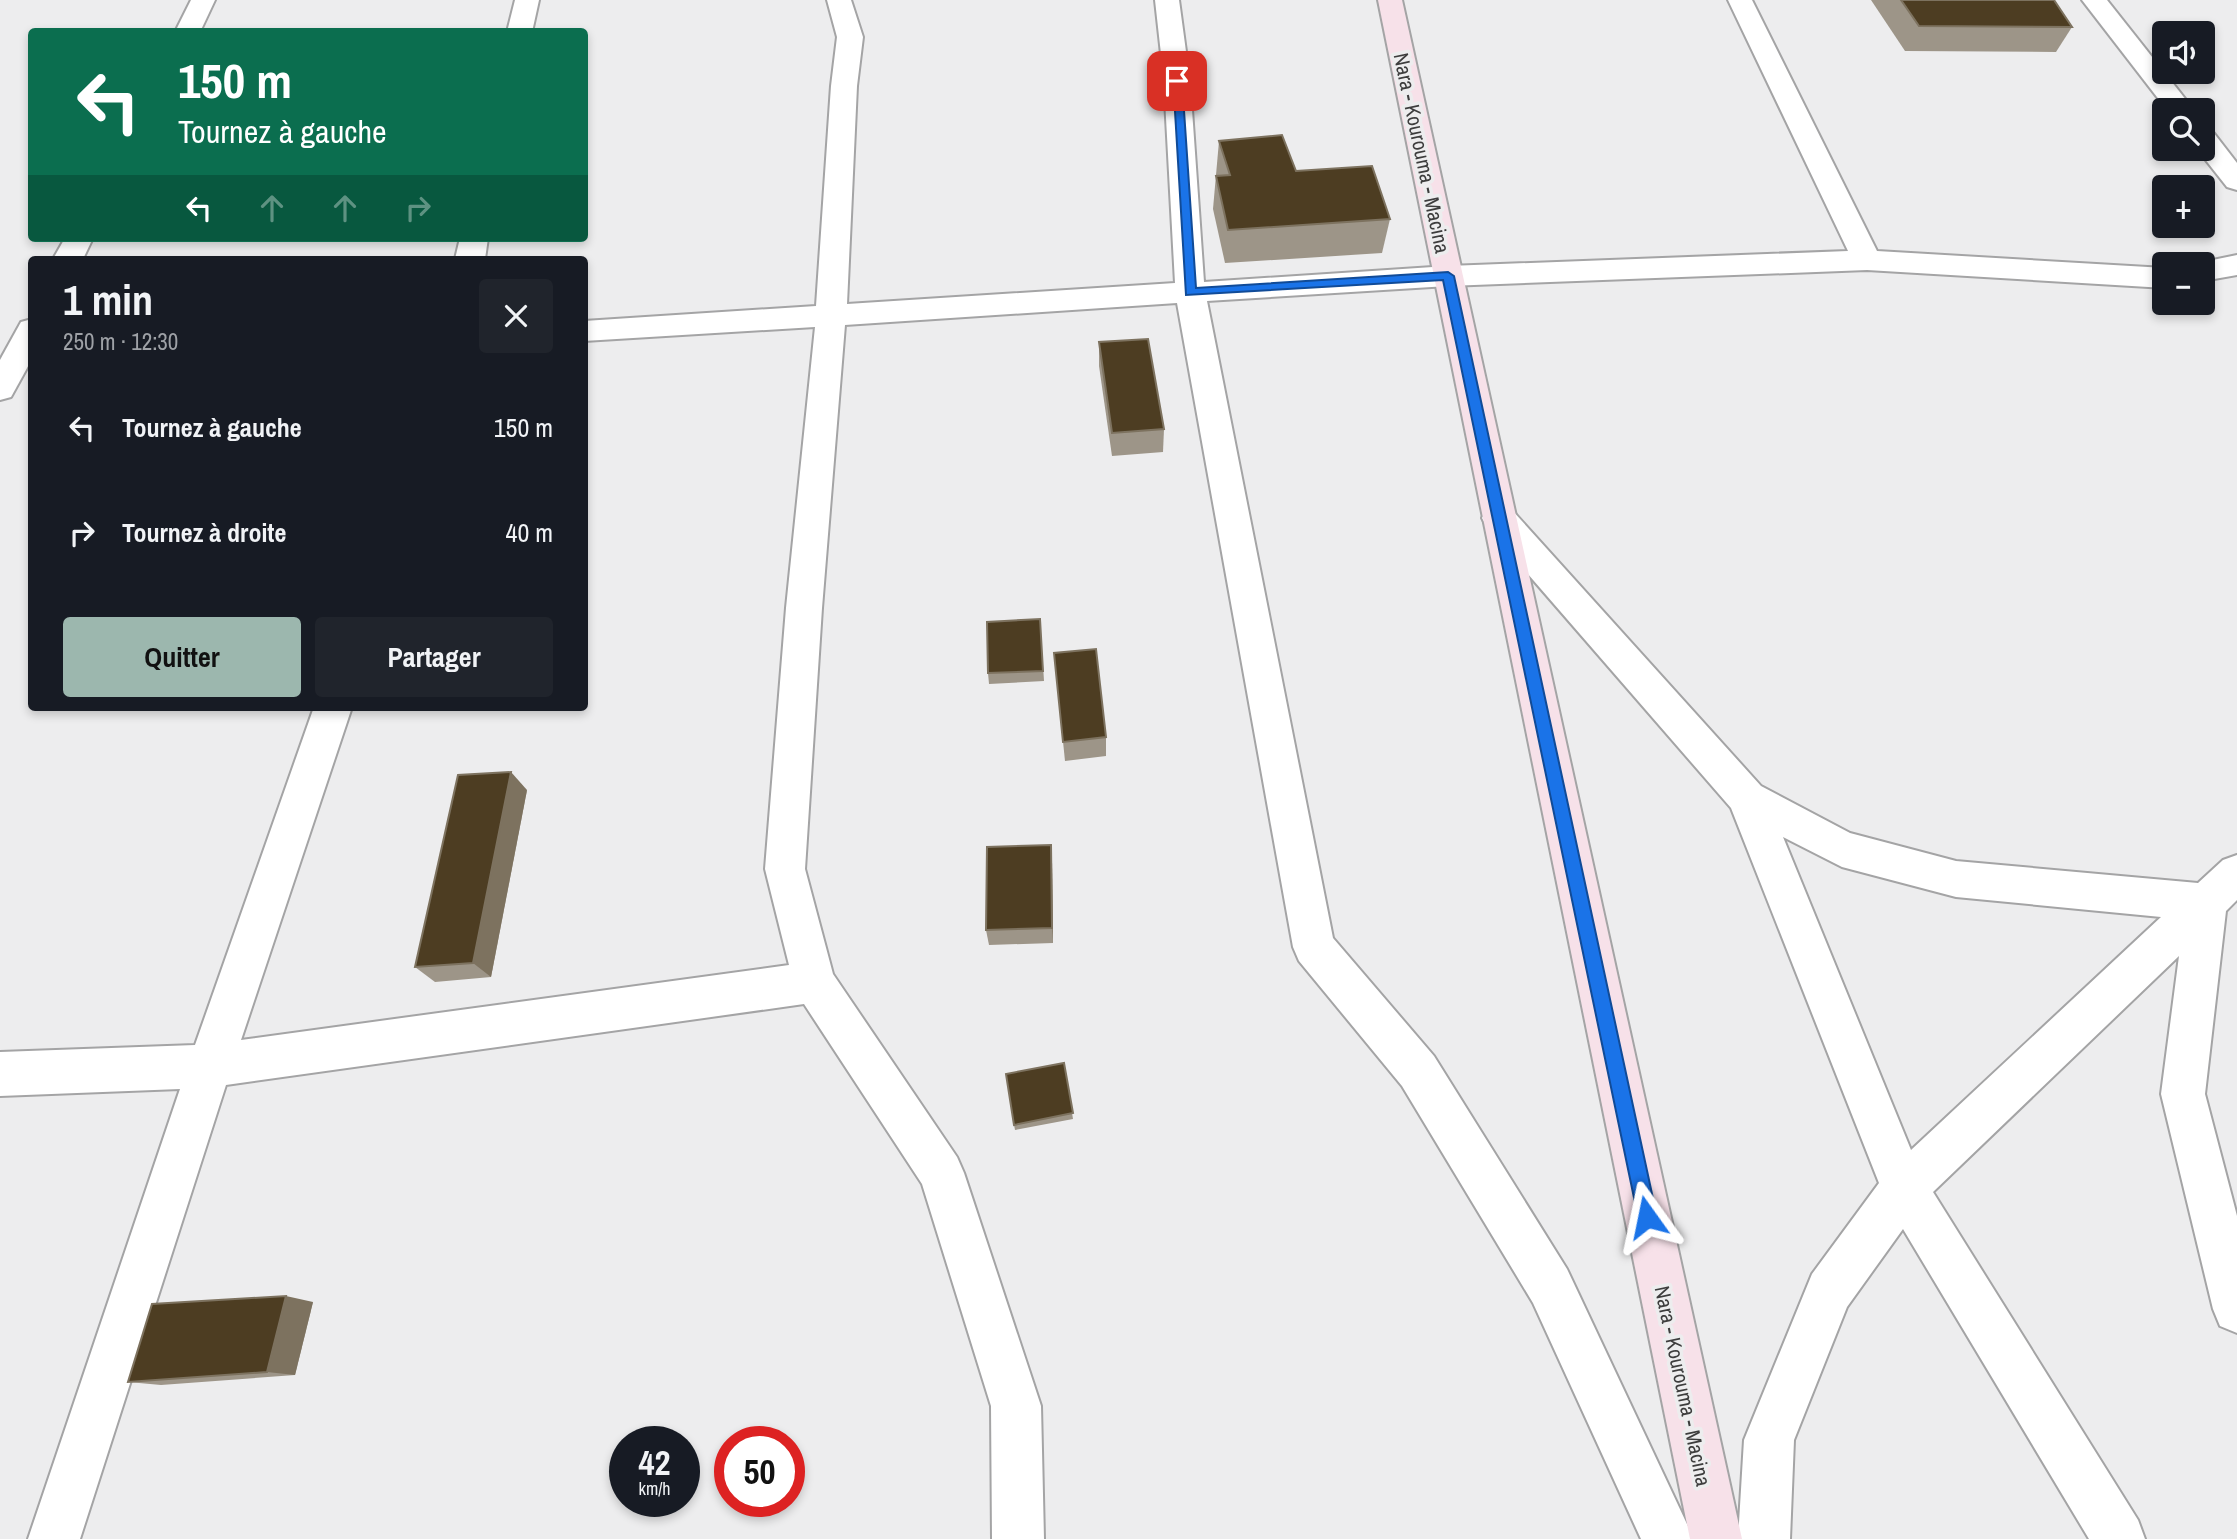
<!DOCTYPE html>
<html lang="fr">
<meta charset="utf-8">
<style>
:root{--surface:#171b24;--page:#20242c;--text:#f1f3f6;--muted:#9ea1a6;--accent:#9cb7ae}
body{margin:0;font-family:"Archivo Narrow",sans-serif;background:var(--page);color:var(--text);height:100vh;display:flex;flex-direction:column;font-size:26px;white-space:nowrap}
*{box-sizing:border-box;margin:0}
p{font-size:23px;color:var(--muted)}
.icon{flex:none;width:38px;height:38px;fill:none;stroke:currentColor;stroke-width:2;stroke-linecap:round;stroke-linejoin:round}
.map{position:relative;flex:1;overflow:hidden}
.panel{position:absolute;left:28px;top:256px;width:560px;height:455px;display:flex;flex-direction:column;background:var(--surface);border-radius:7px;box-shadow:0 4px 10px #0003}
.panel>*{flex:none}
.top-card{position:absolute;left:28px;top:28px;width:560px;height:214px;border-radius:7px;box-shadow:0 4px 10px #0003;background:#0b6e4f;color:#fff;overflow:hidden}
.controls{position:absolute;left:2152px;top:21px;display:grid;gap:14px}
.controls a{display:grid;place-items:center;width:63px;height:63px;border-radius:7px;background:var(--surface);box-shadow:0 4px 10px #0003;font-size:35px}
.speed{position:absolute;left:609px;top:1426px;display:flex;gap:14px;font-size:35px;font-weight:700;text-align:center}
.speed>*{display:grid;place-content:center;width:91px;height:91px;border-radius:50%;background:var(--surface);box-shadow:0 4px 10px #0003;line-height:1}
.speed small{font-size:18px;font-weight:400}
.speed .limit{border:10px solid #d22;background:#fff;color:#111}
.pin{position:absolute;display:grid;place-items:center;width:60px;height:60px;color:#fff;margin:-30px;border-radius:14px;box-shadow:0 4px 10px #0006}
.me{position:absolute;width:77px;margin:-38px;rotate:348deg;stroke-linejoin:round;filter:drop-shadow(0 0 5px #0008)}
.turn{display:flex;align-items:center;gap:24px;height:147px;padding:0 35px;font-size:32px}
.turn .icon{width:91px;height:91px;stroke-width:2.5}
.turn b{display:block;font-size:49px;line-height:60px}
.lanes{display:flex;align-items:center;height:66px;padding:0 35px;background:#0003;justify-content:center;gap:35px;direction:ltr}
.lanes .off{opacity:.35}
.round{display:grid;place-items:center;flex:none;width:74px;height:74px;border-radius:7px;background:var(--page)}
.overview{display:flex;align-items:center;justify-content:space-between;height:119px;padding:0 35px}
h1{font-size:42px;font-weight:800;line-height:52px}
.primary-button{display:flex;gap:14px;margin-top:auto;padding:14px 35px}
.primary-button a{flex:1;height:80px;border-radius:7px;background:var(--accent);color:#111;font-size:28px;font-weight:800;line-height:80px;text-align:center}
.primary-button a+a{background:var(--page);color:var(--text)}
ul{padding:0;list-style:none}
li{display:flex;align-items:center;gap:21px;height:105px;padding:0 35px}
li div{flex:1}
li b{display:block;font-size:26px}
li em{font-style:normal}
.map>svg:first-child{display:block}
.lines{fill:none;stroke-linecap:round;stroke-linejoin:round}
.street-casing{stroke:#a4a4a5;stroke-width:4}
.secondary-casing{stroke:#a4a4a5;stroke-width:4}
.street{fill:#fff;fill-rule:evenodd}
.secondary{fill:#f7e1e9;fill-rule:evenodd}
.wall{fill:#9d9588}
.shaded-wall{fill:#7d725f}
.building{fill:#4d3d22;stroke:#7d725f;stroke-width:2}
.route{fill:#1a73e8;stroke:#114b97;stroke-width:2}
.labels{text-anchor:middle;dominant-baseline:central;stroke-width:7;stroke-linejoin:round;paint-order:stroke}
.street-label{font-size:21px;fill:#3d3d3d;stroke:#ededee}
</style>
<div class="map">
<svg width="2237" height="1539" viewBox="0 0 2237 1539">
<rect width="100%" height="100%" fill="#ededee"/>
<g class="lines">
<defs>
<g id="street">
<path d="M191,0H215L200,32H175Z"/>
<path d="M515,0H539L532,32H507Z"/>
<path d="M827,0H851L863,37L857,86L847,304L1175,283L1164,81L1155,0H1179L1190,81L1204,282L1448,266L1848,251L1728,0H1752L1877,251L2165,268V288L1867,270L1448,286L1207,301L1333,938L1434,1056L1567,1269L1694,1539H1641L1533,1303L1402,1086L1299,961L1293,947L1177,303L845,325L822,608L805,869L833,974L957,1157L964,1173L1041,1406L1044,1539H992L991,1406L922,1184L804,1004L226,1085L80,1539H28L180,1089L0,1096V1052L195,1045L314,707H352L241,1040L789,965L765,869L786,608L815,327L584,341V321L816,306L831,86L837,37Z"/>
<path d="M2082,0H2107L2194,110H2167Z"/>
<path d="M2203,130L2213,132L2237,163V190L2227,187L2197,149H2203Z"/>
<path d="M65,238H93L83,259H53Z"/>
<path d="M460,238H488L485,259H455Z"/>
<path d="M2237,255V275L2203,281V264H2193Z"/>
<path d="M32,319V359L11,397L0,400V360L21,322Z"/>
<path d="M1499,505L1511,509L1761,786L1850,833L1956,861L2198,883L2223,860L2237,855V900L2226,911L2205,1094L2237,1216V1333L2220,1326L2213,1309L2161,1094L2179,956L1933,1192L2138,1520L2145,1539H2089L1903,1229L1847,1307L1794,1440L1790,1539H1738L1744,1440L1812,1274L1879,1183L1731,808L1487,527L1482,518L1487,509ZM1783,837L1842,867L1956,897L2161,917L1911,1150Z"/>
</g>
<path id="secondary" d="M1378,0H1402L1742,1539H1690Z"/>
</defs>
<use href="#street" class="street-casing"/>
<use href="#secondary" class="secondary-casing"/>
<use href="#street" class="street"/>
<use href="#secondary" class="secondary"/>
</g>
<g class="wall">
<path d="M1871,0H2054L2072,27L2056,52L1905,51Z"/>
<path d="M1219,141L1296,171L1390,219L1382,253L1225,263L1213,209Z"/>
<path d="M1099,342L1164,429L1163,452L1112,456L1099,366Z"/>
<path d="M1040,619L1044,681L989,684L988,673Z"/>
<path d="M1056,673L1106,737V756L1065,761Z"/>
<path d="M527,790L491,977L435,982L415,967Z"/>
<path d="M1051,845L1052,861L1053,943L989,945L986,930Z"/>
<path d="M1064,1063L1073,1119L1015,1130L1014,1125Z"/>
<path d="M313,1302L295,1375L161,1385L128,1382Z"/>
</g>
<g class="shaded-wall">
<path d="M511,772L527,790L491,977L473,963Z"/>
<path d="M1051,845L1052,861L1053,943L1052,928Z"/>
<path d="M286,1296L313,1302L295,1375L267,1372Z"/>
</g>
<g class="building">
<path d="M1901,0H2054L2072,27L1919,26Z"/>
<path d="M1282,135L1296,171L1372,166L1390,219L1228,230L1216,176L1230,175L1219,141Z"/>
<path d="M1148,339L1164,429L1112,433L1099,342Z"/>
<path d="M1040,619L1043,671L988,673L987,622Z"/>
<path d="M1096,649L1106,737L1063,742L1054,653Z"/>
<path d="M511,772L473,963L415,967L458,775Z"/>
<path d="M1051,845L1052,928L986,930L987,847Z"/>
<path d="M1064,1063L1073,1113L1014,1125L1006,1074Z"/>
<path d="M286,1296L267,1372L128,1382L152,1304Z"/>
</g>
<path class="route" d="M1173,78L1182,81L1196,288L1448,272L1454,276L1657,1217L1654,1224L1647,1226L1640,1224L1638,1217L1443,280L1186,295Z"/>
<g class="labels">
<g class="street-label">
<text transform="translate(1422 153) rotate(78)">Nara - Kourouma - Macina</text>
<text transform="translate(1683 1386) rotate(78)">Nara - Kourouma - Macina</text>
</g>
</g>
</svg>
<div class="controls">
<a><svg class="icon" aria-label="sound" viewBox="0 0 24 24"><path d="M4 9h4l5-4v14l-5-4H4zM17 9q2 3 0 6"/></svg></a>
<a><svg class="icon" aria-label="search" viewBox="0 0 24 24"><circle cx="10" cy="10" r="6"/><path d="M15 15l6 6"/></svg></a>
<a>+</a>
<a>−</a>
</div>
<div class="speed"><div>42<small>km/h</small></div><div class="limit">50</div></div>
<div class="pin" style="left:1177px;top:81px;background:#d93025"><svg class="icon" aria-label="arrive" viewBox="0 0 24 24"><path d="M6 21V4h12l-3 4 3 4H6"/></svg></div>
<svg class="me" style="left:1647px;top:1217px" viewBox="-20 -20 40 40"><path d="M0-17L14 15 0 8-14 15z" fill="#1a73e8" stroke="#fff" stroke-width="4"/></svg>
<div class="top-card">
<div class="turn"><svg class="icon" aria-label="left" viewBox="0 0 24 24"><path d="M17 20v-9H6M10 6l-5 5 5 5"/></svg><div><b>150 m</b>Tournez à gauche</div></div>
<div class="lanes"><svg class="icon" aria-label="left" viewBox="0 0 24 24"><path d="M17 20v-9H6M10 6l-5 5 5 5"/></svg><svg class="icon off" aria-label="ahead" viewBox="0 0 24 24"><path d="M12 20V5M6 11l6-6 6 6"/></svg><svg class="icon off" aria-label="ahead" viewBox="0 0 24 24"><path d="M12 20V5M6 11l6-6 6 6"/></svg><svg class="icon off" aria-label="right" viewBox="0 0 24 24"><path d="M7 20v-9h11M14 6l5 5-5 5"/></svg></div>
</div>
<section class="panel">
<div class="overview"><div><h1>1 min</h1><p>250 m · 12:30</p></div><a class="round"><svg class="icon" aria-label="close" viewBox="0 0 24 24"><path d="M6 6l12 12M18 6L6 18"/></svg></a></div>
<ul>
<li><svg class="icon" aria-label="left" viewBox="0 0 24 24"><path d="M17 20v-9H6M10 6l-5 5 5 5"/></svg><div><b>Tournez à gauche</b></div><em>150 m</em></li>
<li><svg class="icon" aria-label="right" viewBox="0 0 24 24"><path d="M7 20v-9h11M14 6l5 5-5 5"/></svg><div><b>Tournez à droite</b></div><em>40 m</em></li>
</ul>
<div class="primary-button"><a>Quitter</a><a>Partager</a></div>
</section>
</div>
